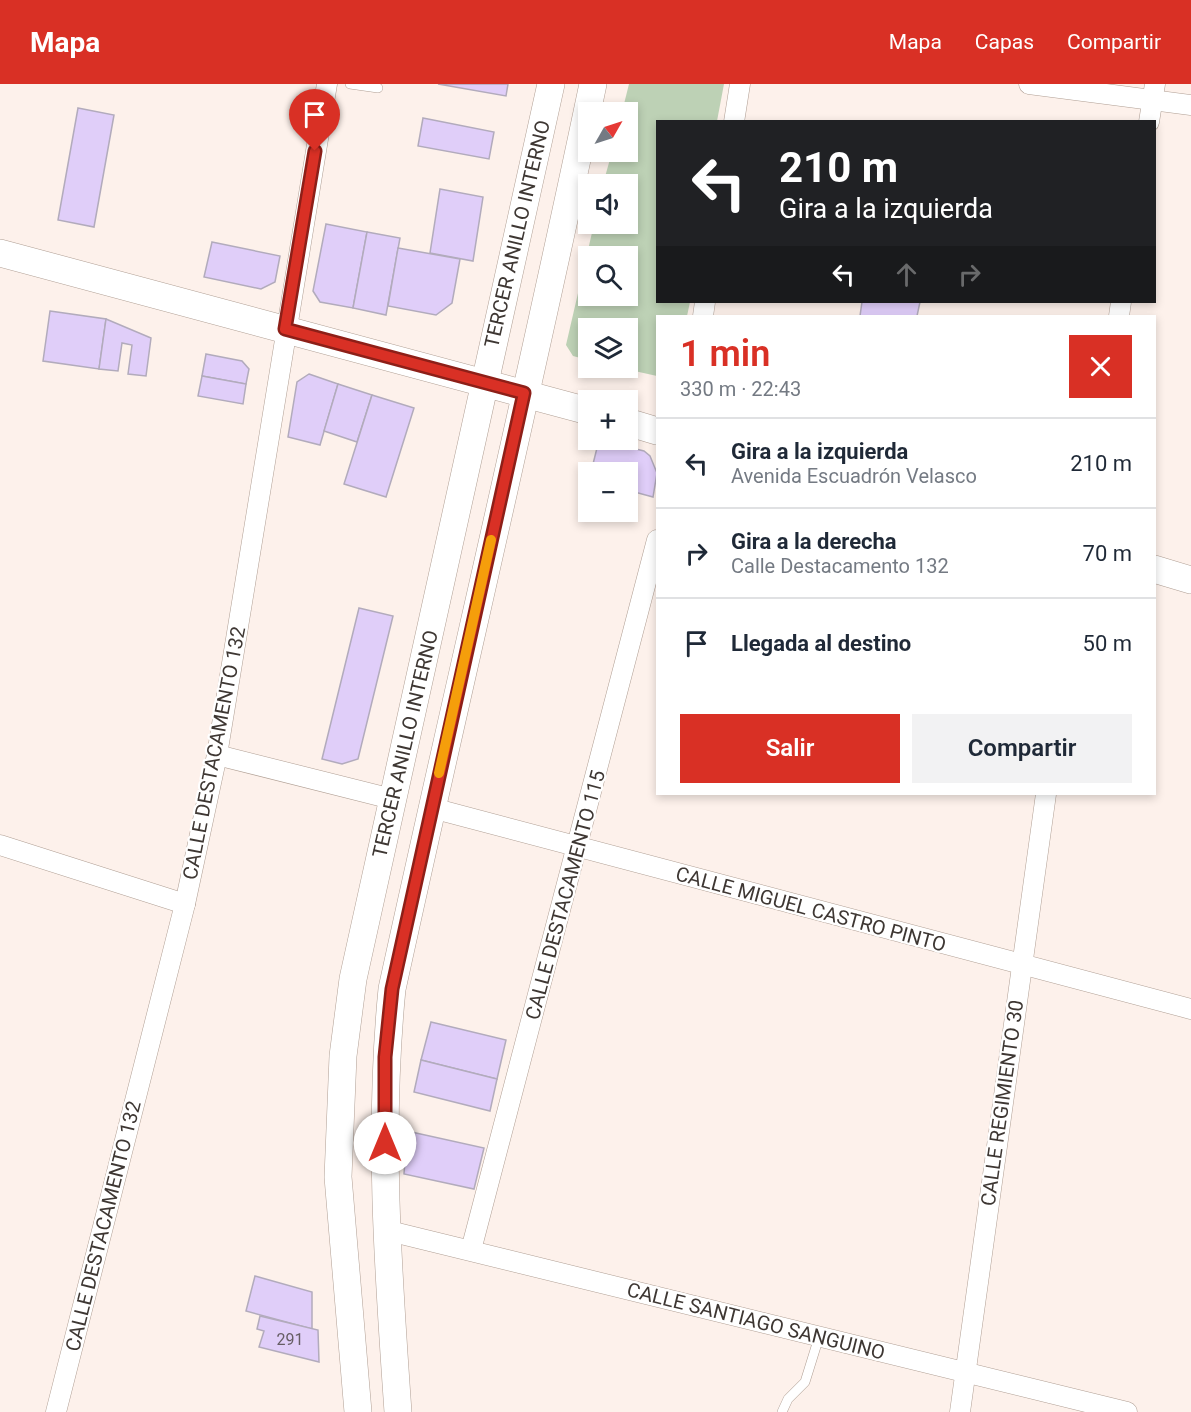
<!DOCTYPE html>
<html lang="es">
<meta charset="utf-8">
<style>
:root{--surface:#fff;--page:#f2f2f3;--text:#1f2937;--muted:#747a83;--line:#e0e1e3;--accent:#d93025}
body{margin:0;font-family:Roboto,sans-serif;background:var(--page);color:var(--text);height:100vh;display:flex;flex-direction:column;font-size:22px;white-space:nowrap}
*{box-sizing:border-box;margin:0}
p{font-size:20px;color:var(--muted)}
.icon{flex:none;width:33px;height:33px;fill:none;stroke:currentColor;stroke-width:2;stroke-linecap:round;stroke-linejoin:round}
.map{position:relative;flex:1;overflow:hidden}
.details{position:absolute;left:656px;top:231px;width:500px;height:480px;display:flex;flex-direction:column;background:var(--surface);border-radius:0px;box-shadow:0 3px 9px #0003}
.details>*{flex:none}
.top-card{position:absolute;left:656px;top:36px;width:500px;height:183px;border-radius:0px;box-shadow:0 3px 9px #0003;background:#202124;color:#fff;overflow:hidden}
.needle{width:39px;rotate:51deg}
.controls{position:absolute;left:578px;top:18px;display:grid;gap:12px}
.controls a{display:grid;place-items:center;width:60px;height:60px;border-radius:0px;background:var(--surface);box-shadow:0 3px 9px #0003;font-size:30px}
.pin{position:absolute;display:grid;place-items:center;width:51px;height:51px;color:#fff;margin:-62px -26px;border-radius:50% 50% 50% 0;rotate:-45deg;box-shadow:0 0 6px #0007}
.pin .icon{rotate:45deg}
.me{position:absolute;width:66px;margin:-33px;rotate:0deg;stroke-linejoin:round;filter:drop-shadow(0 0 4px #0008)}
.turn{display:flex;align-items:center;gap:21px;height:126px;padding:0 24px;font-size:27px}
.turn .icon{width:78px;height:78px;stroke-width:2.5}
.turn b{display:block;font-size:42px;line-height:51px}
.lanes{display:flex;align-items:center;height:57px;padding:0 24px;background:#0003;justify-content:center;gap:30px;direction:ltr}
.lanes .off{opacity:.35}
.round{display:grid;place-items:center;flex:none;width:63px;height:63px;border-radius:0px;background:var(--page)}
.overview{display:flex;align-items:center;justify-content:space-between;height:102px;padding:0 24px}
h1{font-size:36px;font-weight:600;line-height:45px;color:var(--accent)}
.cta{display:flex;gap:12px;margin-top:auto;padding:12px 24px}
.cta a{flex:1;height:69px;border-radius:0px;background:var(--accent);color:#fff;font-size:24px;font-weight:600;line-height:69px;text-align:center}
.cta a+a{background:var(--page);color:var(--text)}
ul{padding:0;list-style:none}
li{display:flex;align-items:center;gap:18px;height:90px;padding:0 24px;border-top:2px solid var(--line)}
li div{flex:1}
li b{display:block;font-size:22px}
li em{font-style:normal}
header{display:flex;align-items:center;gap:36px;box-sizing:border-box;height:84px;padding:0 30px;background:var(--accent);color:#fff}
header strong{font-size:28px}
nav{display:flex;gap:33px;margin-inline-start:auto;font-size:21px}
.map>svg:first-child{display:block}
.green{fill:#bdd1b5;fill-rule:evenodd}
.building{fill:#e0cef9;stroke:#b2abbc;stroke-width:1.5}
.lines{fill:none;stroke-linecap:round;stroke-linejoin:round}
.lane-casing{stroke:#b09f94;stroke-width:10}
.street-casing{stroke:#b09f94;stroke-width:21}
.secondary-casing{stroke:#b09f94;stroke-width:28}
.lane{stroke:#fff;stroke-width:9}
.street{stroke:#fff;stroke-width:20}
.secondary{stroke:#fff;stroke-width:27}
.route-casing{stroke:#8d1f18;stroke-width:15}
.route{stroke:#d93025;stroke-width:10}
.slow{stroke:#f59e0b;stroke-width:10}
.labels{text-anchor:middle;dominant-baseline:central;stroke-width:4.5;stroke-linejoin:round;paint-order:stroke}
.number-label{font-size:16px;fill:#665d64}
.street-label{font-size:20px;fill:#3e3733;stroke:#fff}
</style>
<header>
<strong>Mapa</strong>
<nav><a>Mapa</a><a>Capas</a><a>Compartir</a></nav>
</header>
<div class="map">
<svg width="1191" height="1328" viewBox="0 0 1191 1328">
<rect width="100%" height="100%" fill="#fdf1eb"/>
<path class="green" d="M629,0H724L717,37L657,38V218H690L687,232H657V292L621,284H627V244H588V276L573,272L566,261L594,140H627V100H603L612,68H627V28H622ZM588,172H627V212H588Z"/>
<g class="building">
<path d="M438,0H508L506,12Z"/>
<path d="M78,24L114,31L94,143L58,136Z"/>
<path d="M423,34L494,48L489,75L418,62Z"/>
<path d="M440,105L483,113L473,177L430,169Z"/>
<path d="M326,140L367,148L353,224L320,218L313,207Z"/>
<path d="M367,148L400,154L386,231L353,224Z"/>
<path d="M212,158L280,172L275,198L261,205L204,193Z"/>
<path d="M398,164L460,175L452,219L436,231L388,222Z"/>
<path d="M862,218H920L917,232H860Z"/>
<path d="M50,227L106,235L99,285L43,277Z"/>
<path d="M106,235L151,254L146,292L128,290L132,261L122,259L118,287L99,285Z"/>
<path d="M206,270L242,277L249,285L246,300L202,292Z"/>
<path d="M309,290L338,300L320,361L288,353L297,298Z"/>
<path d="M202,292L246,300L243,320L198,312Z"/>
<path d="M338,300L372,311L357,358L324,347Z"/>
<path d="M372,311L414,324L386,413L344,400Z"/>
<path d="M599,356L644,367L650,372L657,389L653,413L627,406V388H591Z"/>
<path d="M359,524L393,532L358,675L342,680L322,675Z"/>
<path d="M431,938L506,956L497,995L421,976Z"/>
<path d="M421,976L497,995L490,1027L414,1008Z"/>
<path d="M407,1047L484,1064L474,1105L404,1090Z"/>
<path d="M255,1192L312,1208V1245L246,1227Z"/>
<path d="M260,1232L318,1246L319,1278L259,1263L264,1247L257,1245Z"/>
</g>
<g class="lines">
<defs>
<g id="lane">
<path d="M350,0L378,4"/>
<path d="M782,1328L788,1315L805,1298L819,1253"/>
</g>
<g id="street">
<path d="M1029,0L1191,21"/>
<path d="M734,38L740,0"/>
<path d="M1149,38L1155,0"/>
<path d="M703,232L705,218"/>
<path d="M1119,232L1121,218"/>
<path d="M217,671L392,715"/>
<path d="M432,724L1191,925"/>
<path d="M0,761L185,820"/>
<path d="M385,1146L1127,1328"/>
<path d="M471,1166L657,456"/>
<path d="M56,1328L185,820L217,671L327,0"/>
<path d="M960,1328L1046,710"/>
</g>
<g id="secondary">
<path d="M0,169L588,327"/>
<path d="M627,338L657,347"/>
<path d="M1154,485L1191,496"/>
<path d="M358,1328L338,1093L343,972L353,895L551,0"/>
<path d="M398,1328C388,1187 378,1046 392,905C458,603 530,302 593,0"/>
</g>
</defs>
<use href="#lane" class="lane-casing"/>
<use href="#street" class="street-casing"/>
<use href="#secondary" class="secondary-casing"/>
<use href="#lane" class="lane"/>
<use href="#street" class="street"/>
<use href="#secondary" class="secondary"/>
</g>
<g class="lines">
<defs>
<path id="route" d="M315,67L285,245L524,309L392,905L385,973V1059"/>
</defs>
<use href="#route" class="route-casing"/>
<use href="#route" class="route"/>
<path class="slow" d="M439,689L491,456"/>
</g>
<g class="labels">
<g class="number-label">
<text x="290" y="1255">291</text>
</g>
<g class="street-label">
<text transform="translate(517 150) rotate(-77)">TERCER ANILLO INTERNO</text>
<text transform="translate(405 660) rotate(-77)">TERCER ANILLO INTERNO</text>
<text transform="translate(214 669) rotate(-79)">CALLE DESTACAMENTO 132</text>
<text transform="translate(565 811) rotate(-75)">CALLE DESTACAMENTO 115</text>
<text transform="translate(811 825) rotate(15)">CALLE MIGUEL CASTRO PINTO</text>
<text transform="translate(1002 1019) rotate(-82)">CALLE REGIMIENTO 30</text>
<text transform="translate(103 1142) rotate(-76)">CALLE DESTACAMENTO 132</text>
<text transform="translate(756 1237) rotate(14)">CALLE SANTIAGO SANGUINO</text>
</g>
</g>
</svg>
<div class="controls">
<a><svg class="needle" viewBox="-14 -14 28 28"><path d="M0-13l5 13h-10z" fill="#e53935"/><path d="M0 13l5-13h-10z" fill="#747a83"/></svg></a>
<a><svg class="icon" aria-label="sound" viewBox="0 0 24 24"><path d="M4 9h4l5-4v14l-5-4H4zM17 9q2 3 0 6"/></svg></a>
<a><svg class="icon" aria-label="search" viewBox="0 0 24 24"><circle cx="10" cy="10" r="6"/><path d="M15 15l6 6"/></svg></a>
<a><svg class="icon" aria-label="layers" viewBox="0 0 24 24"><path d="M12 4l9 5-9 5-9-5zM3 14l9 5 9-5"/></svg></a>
<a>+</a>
<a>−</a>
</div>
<div class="pin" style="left:315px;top:67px;background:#d93025"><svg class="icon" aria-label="arrive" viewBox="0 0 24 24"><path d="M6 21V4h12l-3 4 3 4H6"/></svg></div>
<svg class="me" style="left:385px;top:1059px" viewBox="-20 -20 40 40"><circle r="19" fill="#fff"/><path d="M0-13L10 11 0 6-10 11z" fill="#d93025"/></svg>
<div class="top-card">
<div class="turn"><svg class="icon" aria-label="left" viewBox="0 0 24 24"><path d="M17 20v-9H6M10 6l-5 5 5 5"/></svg><div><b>210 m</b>Gira a la izquierda</div></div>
<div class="lanes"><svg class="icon" aria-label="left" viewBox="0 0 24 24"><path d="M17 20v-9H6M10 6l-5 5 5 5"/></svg><svg class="icon off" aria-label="ahead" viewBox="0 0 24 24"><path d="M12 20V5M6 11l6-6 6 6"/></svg><svg class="icon off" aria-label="right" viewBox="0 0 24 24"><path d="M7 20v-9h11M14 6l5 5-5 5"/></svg></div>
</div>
<section class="details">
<div class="overview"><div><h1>1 min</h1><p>330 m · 22:43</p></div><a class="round" style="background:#d93025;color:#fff"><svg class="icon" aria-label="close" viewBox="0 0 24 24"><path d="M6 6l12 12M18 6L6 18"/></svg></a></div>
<ul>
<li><svg class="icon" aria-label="left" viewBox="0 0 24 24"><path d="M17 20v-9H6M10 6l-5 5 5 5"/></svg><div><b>Gira a la izquierda</b><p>Avenida Escuadrón Velasco</p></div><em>210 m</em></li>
<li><svg class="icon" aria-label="right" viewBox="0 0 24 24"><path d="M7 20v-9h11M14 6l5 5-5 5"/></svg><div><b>Gira a la derecha</b><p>Calle Destacamento 132</p></div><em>70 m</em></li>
<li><svg class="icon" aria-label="arrive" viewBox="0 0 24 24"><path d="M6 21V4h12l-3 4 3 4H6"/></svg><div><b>Llegada al destino</b></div><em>50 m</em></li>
</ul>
<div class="cta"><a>Salir</a><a>Compartir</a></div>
</section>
</div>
